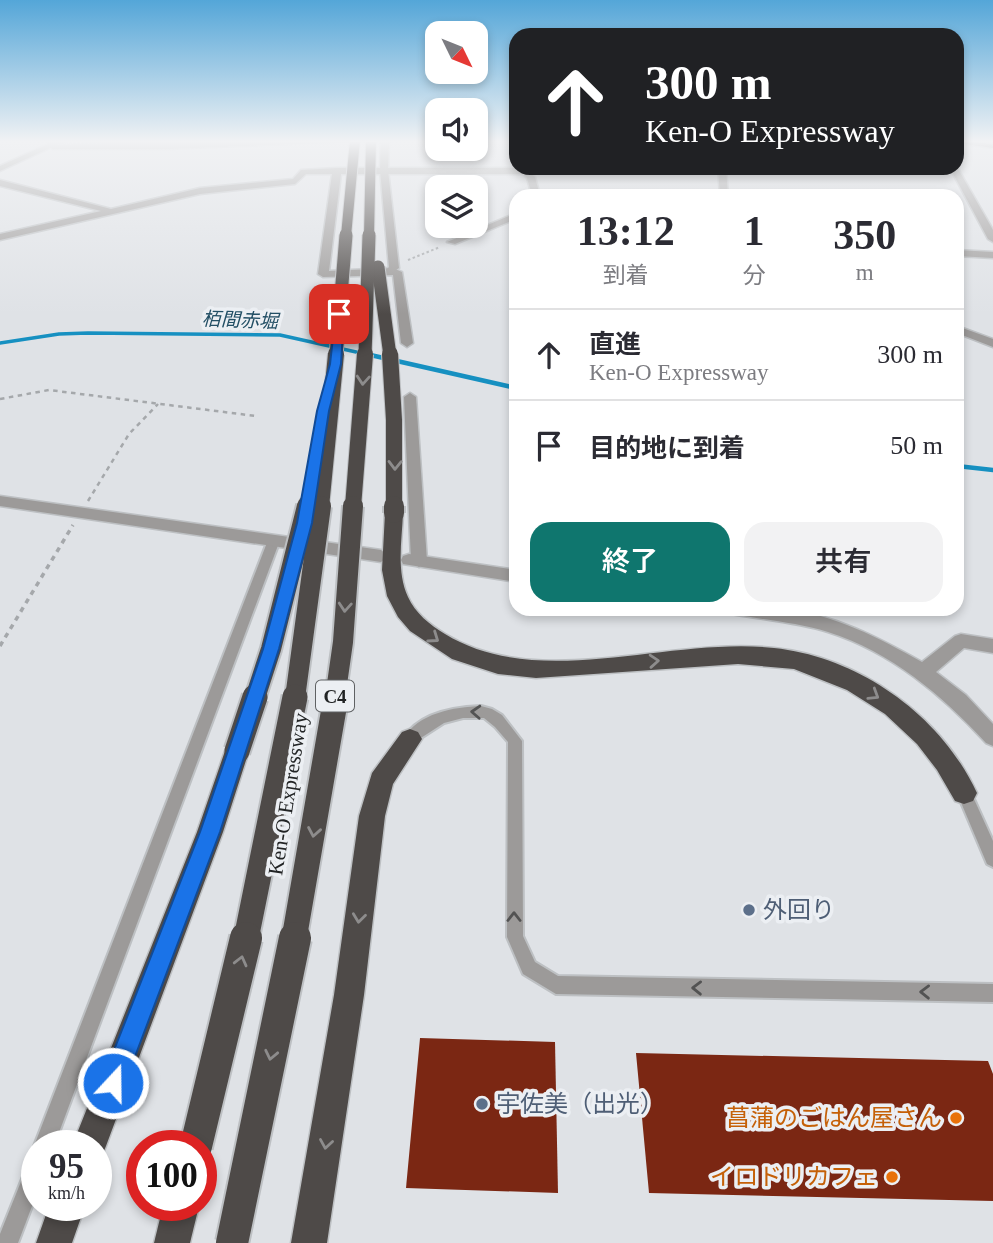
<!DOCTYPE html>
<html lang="ja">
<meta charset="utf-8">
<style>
:root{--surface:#fff;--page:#f2f2f3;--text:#2b2b33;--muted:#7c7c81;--line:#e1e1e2;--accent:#0f766e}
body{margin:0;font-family:"Times New Roman","Noto Sans JP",serif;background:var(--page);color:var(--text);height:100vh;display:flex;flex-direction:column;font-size:26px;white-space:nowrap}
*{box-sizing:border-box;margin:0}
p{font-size:23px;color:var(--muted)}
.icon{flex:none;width:38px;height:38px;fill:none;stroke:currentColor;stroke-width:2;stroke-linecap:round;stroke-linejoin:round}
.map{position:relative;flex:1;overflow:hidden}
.drawer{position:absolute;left:509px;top:189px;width:455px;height:427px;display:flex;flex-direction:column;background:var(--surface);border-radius:21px;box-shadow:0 4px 10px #0003}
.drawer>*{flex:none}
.top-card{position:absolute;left:509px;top:28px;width:455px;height:147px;border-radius:21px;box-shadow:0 4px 10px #0003;background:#202124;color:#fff;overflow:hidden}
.needle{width:46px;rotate:133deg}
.controls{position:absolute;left:425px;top:21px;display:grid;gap:14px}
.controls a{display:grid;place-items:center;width:63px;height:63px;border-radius:14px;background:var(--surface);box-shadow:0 4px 10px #0003;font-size:35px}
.speed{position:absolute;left:21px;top:1130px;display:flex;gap:14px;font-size:35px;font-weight:700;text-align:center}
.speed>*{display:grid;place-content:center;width:91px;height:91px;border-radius:50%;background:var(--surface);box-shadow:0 4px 10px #0003;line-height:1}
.speed small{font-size:18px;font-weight:400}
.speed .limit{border:10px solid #d22;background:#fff;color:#111}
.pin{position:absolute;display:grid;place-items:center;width:60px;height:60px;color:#fff;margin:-30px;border-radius:14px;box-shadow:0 4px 10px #0006}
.me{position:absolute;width:77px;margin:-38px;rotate:21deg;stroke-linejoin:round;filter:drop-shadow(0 0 5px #0008)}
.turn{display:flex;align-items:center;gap:24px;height:147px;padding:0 21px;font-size:32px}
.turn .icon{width:91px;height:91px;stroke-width:2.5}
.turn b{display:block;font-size:49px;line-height:60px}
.eta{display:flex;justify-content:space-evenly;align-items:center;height:119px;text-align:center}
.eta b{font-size:42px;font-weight:600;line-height:49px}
.action{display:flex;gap:14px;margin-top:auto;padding:14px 21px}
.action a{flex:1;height:80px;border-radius:21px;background:var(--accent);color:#fff;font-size:28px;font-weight:600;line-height:80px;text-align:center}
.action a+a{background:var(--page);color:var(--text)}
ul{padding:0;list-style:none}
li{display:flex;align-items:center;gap:21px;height:91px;padding:0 21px;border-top:2px solid var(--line)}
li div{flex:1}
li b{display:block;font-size:26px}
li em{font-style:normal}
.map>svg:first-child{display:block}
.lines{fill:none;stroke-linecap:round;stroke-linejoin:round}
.stream-far1{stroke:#1690c1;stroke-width:3.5}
.stream{stroke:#1690c1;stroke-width:4.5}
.building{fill:#7b2713}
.service-casing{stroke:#bdc0c3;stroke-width:4}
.minor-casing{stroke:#bdc0c3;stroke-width:3}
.tertiary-casing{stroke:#bdc0c3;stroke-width:3}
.primary-casing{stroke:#bdc0c3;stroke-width:3}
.motorway-casing{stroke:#bdc0c3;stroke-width:3}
.path-far2{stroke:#a5a8ab;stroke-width:2;stroke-dasharray:2.5 2.5;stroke-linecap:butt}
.path-far1{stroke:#a5a8ab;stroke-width:2.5;stroke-dasharray:4.5 4.5;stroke-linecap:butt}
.path{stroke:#a5a8ab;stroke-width:3.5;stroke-dasharray:5 5;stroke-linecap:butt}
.service{fill:#9c9a99;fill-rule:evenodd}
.minor{fill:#9c9a99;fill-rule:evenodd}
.tertiary{fill:#9c9a99;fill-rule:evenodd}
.primary{fill:#625e5d;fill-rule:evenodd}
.motorway{fill:#4e4a48;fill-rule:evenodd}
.motorway-bridge-far5-casing{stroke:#bdc0c3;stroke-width:12;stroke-linecap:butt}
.motorway-bridge-far4-casing{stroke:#bdc0c3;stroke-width:15;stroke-linecap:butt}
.motorway-bridge-far3-casing{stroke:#bdc0c3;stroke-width:18;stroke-linecap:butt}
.motorway-bridge-far2-casing{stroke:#bdc0c3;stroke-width:24;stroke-linecap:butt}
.motorway-bridge-far1-casing{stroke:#bdc0c3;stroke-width:29;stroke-linecap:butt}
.motorway-bridge-casing{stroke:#bdc0c3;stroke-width:36;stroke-linecap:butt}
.motorway-bridge-far5{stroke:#4e4a48;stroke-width:10}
.motorway-bridge-far4{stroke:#4e4a48;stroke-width:13}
.motorway-bridge-far3{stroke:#4e4a48;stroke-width:16}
.motorway-bridge-far2{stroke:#4e4a48;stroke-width:20}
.motorway-bridge-far1{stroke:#4e4a48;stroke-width:25}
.motorway-bridge{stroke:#4e4a48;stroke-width:32}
.oneway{stroke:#8d8c8c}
.oneway2{stroke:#535353}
.route{fill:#1a73e8;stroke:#114b97;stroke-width:2}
.service-dot{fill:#5c6f8a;stroke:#eceff3;stroke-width:2.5}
.food-dot{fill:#e8710a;stroke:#eceff3;stroke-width:2.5}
.labels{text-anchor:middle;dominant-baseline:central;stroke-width:7;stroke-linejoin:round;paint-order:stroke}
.far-water-label{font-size:19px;font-style:italic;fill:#234f65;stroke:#eceff3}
.shield{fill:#eceff3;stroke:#5f6163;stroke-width:2}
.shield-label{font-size:19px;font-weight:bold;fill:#222425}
.street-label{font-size:21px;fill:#222425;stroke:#eceff3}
.near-service-label{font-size:24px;fill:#4e5e75;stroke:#eceff3;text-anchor:start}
.near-food-label{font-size:24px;fill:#c56008;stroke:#eceff3;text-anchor:end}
</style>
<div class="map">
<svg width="993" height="1243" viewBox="0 0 993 1243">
<rect width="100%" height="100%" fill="#dfe2e6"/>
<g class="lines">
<path class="stream-far1" d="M0,343L59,334L88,333L280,335L374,356"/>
<g class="stream">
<path d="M366,354L516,388"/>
<path d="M957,466L993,470"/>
</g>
</g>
<g class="building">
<path d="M420,1038L555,1042L558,1193L406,1188Z"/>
<path d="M636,1053L988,1061L993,1074V1201L649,1193Z"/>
</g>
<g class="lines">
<defs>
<g id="service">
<path d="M274,536L280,540L54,1146H37V1152L34,1146L268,540Z"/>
<path d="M481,706L492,709L502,715L522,741L523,936L535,962L558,976L993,984V1002L556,994L523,974L507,937L508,742L495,727L484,718H463L444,723L410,745L405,743L403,739C418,713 454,707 481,706Z"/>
<path d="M964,786L969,788L993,841V867L987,864L957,793L959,788Z"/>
<path d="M37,1156V1193L18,1243H0V1234L30,1159Z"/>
</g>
<g id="minor">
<path d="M293,140H377L166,149H53L49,147L53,145Z"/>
<path d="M957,167L993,230V242L988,239L950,168Z"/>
<path d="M337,168H533L530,172L535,177L540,196H532L527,178L523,174H341L329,271L393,268L402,272L413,343L407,347L401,343L393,275L323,277L318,274L332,174H306L295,184L200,194L0,240V234L101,211L0,186V180L111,209L200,188L293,179L301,170Z"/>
<path d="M718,168H726L728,196H720Z"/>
<path d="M516,213V219L455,244L447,242Z"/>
<path d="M957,250L993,252V258L957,256Z"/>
<path d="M957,326L993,339V347L957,333Z"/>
<path d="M0,496L381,550L389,556L381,562L0,506Z"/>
<path d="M409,554L516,570V582L403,564L401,560L403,556Z"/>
<path d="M728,609C747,609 766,607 784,609C834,614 879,638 922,662L955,636L961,634L993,639V653L964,648L936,672L966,695L993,724V746L986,743C942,695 891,652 828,632C798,623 767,620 737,615L731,614Z"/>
</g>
<g id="tertiary">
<path d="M57,140H67L0,171V166Z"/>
<path d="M381,140H389L388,170L399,268L390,274L385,271L389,267L380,170Z"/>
<path d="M410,393L416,397L427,561L419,567L411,561L404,397Z"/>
</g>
<path id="primary" d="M957,140L993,144V148L957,143Z"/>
<g id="motorway">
<path d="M394,507L403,513C402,540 396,571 408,597C415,613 430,625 445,634C540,692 668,636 774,648C859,657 941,715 977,793L973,801L964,804L955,801L937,770L917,744L885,714L847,690L794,669L738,664L536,678L498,674L452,659L410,631L398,617L387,596L382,570L385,513Z"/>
<path d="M410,729L418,732L422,739L393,784L385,816L364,995L327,1243H291L334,995L359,816L372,773L402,732Z"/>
<path d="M237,740L246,744L249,751L223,832L106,1146L101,1158L96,1160V1146H72L197,832L225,751L228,744Z"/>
<path d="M49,1206H85L72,1243H36Z"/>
<path d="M163,1206H199L190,1243H154Z"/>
</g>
</defs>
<use href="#service" class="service-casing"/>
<use href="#minor" class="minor-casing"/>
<use href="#tertiary" class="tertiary-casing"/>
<use href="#primary" class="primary-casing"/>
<use href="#motorway" class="motorway-casing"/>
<path class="path-far2" d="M408,260L440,247"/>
<g class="path-far1">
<path d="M0,399L49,390L256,416"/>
<path d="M88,501L129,434L158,404"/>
</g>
<path class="path" d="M0,646L73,525"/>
<use href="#service" class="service"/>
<use href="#minor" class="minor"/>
<use href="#tertiary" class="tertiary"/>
<use href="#primary" class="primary"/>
<use href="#motorway" class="motorway"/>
<defs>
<g id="motorway-bridge-far5">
<path d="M346,236L355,140"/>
<path d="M369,236L371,140"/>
</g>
<g id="motorway-bridge-far4">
<path d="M378,267L390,356"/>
<path d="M336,356L346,235"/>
<path d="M365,356L369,235"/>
</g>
<g id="motorway-bridge-far3">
<path d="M390,354L394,420V507"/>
<path d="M306,507L308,501"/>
<path d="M321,507L336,354"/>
<path d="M353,507L365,354"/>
</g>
<g id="motorway-bridge-far2">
<path d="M394,513V506"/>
<path d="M255,698L271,649L307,506"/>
<path d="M295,698L321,506"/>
<path d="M335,698L343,642L353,506"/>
</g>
<g id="motorway-bridge-far1">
<path d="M237,751L255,697"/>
<path d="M246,939L295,697"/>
<path d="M294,939L336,697"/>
</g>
<g id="motorway-bridge">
<path d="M196,1146L246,938"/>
<path d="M232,1243L295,938"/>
</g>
</defs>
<use href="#motorway-bridge-far5" class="motorway-bridge-far5-casing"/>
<use href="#motorway-bridge-far4" class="motorway-bridge-far4-casing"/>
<use href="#motorway-bridge-far3" class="motorway-bridge-far3-casing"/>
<use href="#motorway-bridge-far2" class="motorway-bridge-far2-casing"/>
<use href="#motorway-bridge-far1" class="motorway-bridge-far1-casing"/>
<use href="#motorway-bridge" class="motorway-bridge-casing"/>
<use href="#motorway-bridge-far5" class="motorway-bridge-far5"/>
<use href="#motorway-bridge-far4" class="motorway-bridge-far4"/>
<use href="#motorway-bridge-far3" class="motorway-bridge-far3"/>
<use href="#motorway-bridge-far2" class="motorway-bridge-far2"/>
<use href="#motorway-bridge-far1" class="motorway-bridge-far1"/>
<use href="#motorway-bridge" class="motorway-bridge"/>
</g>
<defs><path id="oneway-chevron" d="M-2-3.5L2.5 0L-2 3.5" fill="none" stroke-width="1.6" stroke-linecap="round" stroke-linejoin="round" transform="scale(1.75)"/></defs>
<g class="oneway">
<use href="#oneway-chevron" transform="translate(363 380) rotate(94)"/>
<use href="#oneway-chevron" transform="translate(395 465) rotate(91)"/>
<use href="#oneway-chevron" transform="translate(345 607) rotate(94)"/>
<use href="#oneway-chevron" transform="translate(434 638) rotate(35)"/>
<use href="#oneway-chevron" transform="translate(654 661) rotate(-4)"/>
<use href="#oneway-chevron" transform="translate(874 695) rotate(32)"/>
<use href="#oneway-chevron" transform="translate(314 832) rotate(100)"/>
<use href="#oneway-chevron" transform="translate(359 918) rotate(97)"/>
<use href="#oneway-chevron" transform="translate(241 961) rotate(-76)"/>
<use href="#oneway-chevron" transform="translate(271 1055) rotate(102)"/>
<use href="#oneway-chevron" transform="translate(326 1144) rotate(99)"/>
</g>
<g class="oneway2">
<use href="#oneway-chevron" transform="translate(476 712) rotate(-177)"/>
<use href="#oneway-chevron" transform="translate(514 917) rotate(-90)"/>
<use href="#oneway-chevron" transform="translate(697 988) rotate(-179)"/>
<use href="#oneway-chevron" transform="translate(925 992) rotate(-179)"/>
</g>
<linearGradient id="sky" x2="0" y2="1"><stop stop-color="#54a6d8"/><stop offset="0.45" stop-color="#f1f2f4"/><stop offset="1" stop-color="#f1f2f4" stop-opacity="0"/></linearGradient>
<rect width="993" height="314" fill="url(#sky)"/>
<path class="route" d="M336,311L344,314L341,364L329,411L312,523L279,649L220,832L125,1083L122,1091L113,1095L104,1091L101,1083L200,832L263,649L297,523L317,411L330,364Z"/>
<g class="service-dot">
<circle cx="749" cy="910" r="7"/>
<circle cx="482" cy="1104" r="7"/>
</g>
<g class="food-dot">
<circle cx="956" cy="1118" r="7"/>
<circle cx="892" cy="1177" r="7"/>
</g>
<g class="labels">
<g class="far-water-label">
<text transform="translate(240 320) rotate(2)">栢間赤堀</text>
</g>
<rect class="shield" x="316" y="680.5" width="38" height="31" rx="5"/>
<g class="shield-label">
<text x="335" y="696">C4</text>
</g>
<g class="street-label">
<text transform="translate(288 794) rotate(-81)">Ken-O Expressway</text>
</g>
<g class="near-service-label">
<text x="763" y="910">外回り</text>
<text x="496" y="1104">宇佐美（出光）</text>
</g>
<g class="near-food-label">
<text x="942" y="1118">菖蒲のごはん屋さん</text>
<text x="878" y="1177">イロドリカフェ</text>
</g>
</g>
</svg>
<div class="controls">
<a><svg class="needle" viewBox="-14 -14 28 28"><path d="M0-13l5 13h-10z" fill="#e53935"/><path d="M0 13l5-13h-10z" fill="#7c7c81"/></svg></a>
<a><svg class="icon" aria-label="sound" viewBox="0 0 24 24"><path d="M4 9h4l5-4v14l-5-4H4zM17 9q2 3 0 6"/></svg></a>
<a><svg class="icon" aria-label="layers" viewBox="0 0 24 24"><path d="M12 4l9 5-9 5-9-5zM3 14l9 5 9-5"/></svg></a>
</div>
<div class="speed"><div>95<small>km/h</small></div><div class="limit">100</div></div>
<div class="pin" style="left:339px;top:314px;background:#d93025"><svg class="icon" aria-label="arrive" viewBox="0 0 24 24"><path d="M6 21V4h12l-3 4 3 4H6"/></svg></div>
<svg class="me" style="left:113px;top:1083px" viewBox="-20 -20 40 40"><circle r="17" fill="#1a73e8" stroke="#fff" stroke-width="3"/><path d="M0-11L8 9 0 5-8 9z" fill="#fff"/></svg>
<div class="top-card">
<div class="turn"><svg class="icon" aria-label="ahead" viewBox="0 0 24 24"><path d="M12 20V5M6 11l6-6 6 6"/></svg><div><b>300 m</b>Ken-O Expressway</div></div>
</div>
<section class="drawer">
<div class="eta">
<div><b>13:12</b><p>到着</p></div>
<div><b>1</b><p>分</p></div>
<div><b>350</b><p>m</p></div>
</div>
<ul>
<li><svg class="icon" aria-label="ahead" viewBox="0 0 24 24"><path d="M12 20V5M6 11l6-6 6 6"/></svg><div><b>直進</b><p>Ken-O Expressway</p></div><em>300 m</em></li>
<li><svg class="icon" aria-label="arrive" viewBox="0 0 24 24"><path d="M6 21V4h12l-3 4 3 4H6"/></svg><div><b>目的地に到着</b></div><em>50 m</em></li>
</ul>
<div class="action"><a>終了</a><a>共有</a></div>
</section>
</div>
